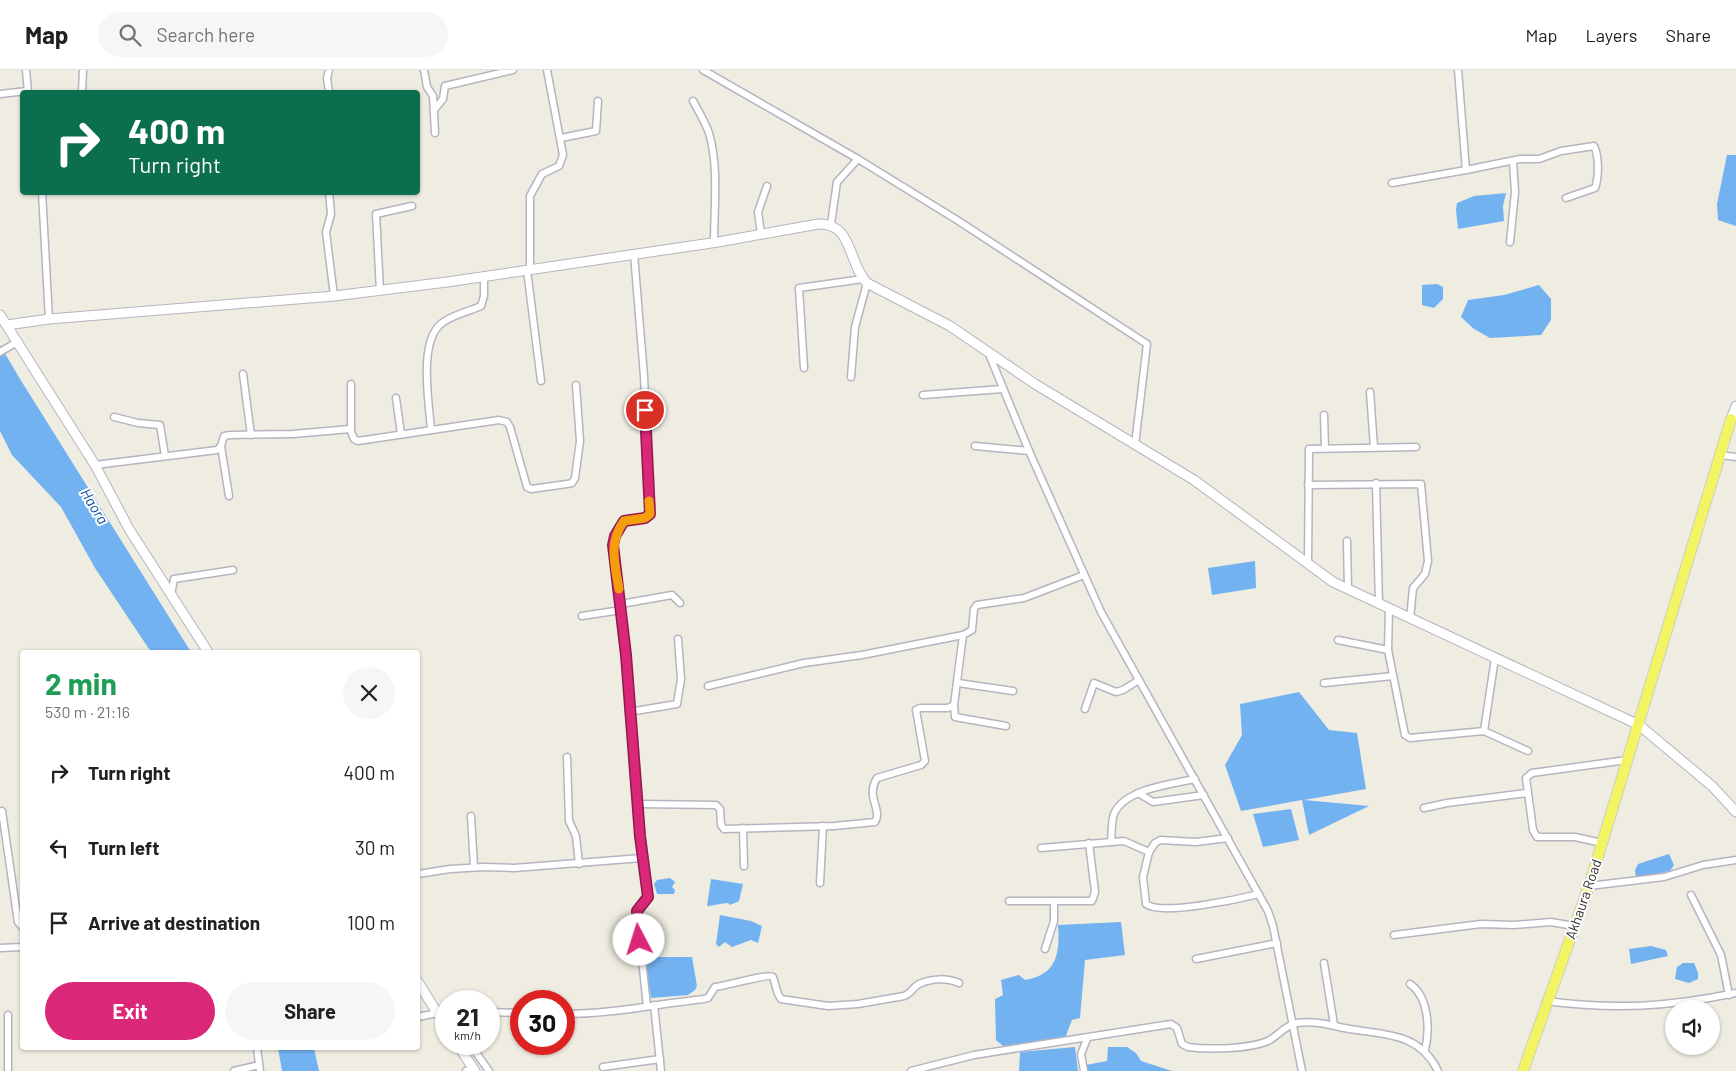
<!DOCTYPE html>
<meta charset="utf-8">
<style>
:root{--surface:#fff;--page:#f6f6f6;--text:#202124;--muted:#757577;--line:#e0e0e0;--accent:#db2777}
body{margin:0;font-family:Barlow,sans-serif;background:var(--page);color:var(--text);height:100vh;display:flex;flex-direction:column;font-size:19px;white-space:nowrap}
*{box-sizing:border-box;margin:0}
p{font-size:16px;color:var(--muted)}
.icon{flex:none;width:28px;height:28px;fill:none;stroke:currentColor;stroke-width:2;stroke-linecap:round;stroke-linejoin:round}
.map{position:relative;flex:1;overflow:hidden}
.details{position:absolute;left:20px;top:580px;width:400px;height:400px;display:flex;flex-direction:column;background:var(--surface);border-radius:5px;box-shadow:0 1px 4px #0004}
.details>*{flex:none}
.top-card{position:absolute;left:20px;top:20px;width:400px;height:105px;border-radius:5px;box-shadow:0 1px 4px #0004;background:#0b6e4f;color:#fff;overflow:hidden}
.buttons{position:absolute;left:1665px;top:930px;display:grid;gap:10px}
.buttons a{display:grid;place-items:center;width:55px;height:55px;border-radius:50%;background:var(--surface);box-shadow:0 1px 4px #0004;font-size:25px}
.speed{position:absolute;left:435px;top:920px;display:flex;gap:10px;font-size:25px;font-weight:700;text-align:center}
.speed>*{display:grid;place-content:center;width:65px;height:65px;border-radius:50%;background:var(--surface);box-shadow:0 1px 4px #0004;line-height:1}
.speed small{font-size:12px;font-weight:400}
.speed .limit{border:8px solid #d22;background:#fff;color:#111}
.pin{position:absolute;display:grid;place-items:center;width:42px;height:42px;color:#fff;margin:-21px;border:2px solid #fff;border-radius:50%;box-shadow:0 1px 5px #0007}
.me{position:absolute;width:55px;margin:-28px;rotate:355deg;stroke-linejoin:round;filter:drop-shadow(0 0 4px #0008)}
.turn{display:flex;align-items:center;gap:18px;height:105px;padding:0 25px;font-size:22px}
.turn .icon{width:65px;height:65px;stroke-width:2.5}
.turn b{display:block;font-size:35px;line-height:42px}
.round{display:grid;place-items:center;flex:none;width:52px;height:52px;border-radius:26px;background:var(--page)}
.head{display:flex;align-items:center;justify-content:space-between;height:85px;padding:0 25px}
h1{font-size:30px;font-weight:700;line-height:38px;color:#1e9e55}
.action{display:flex;gap:10px;margin-top:auto;padding:10px 25px}
.action a{flex:1;height:58px;border-radius:30px;background:var(--accent);color:#fff;font-size:20px;font-weight:700;line-height:58px;text-align:center}
.action a+a{background:var(--page);color:var(--text)}
ul{padding:0;list-style:none}
li{display:flex;align-items:center;gap:15px;height:75px;padding:0 25px}
li div{flex:1}
li b{display:block;font-size:19px}
li em{font-style:normal}
header{display:flex;align-items:center;gap:30px;box-sizing:border-box;height:70px;padding:0 25px;background:var(--surface);border-bottom:1px solid var(--line)}
header strong{font-size:24px}
nav{display:flex;gap:28px;margin-inline-start:auto;font-size:18px}
.search{width:350px;height:45px;background:var(--page);display:flex;align-items:center;gap:12px;box-sizing:border-box;padding:0 18px;border-radius:28px;color:var(--muted);font-size:19px}
.map>svg:first-child{display:block}
.water{fill:#73b2f1}
.lines{fill:none;stroke-linecap:round;stroke-linejoin:round}
.street-casing{stroke:#b5b4c1;stroke-width:9}
.secondary-casing{stroke:#b5b4c1;stroke-width:11}
.primary-casing{stroke:#cdcdcd;stroke-width:12}
.street{stroke:#fff;stroke-width:6}
.secondary{stroke:#fff;stroke-width:9}
.primary{stroke:#f3f461;stroke-width:10}
.route-casing{stroke:#8e194d;stroke-width:12}
.route{stroke:#db2777;stroke-width:9}
.slow{stroke:#f59e0b;stroke-width:9}
.labels{text-anchor:middle;dominant-baseline:central;stroke-width:4;stroke-linejoin:round;paint-order:stroke}
.street-label{font-size:14px;fill:#2e2e2e;stroke:#fff}
.water-label{font-size:15px;font-style:italic;fill:#0b4ca5;stroke:#fff}
</style>
<header>
<strong>Map</strong>
<div class="search"><svg class="icon" aria-label="search" viewBox="0 0 24 24"><circle cx="10" cy="10" r="6"/><path d="M15 15l6 6"/></svg>Search here</div>
<nav><a>Map</a><a>Layers</a><a>Share</a></nav>
</header>
<div class="map">
<svg width="1736" height="1001" viewBox="0 0 1736 1001">
<rect width="100%" height="100%" fill="#efece1"/>
<g class="water">
<path d="M1727,85H1736V156L1718,150L1717,134Z"/>
<path d="M1506,123L1503,136L1504,151L1458,159L1456,140L1457,133L1474,126Z"/>
<path d="M1437,214L1443,217V229L1434,238L1422,235V215Z"/>
<path d="M1539,215L1551,229V250L1541,265L1490,268L1474,259L1461,247L1468,230L1504,225Z"/>
<path d="M0,275L20,309L191,582H151L95,498L61,437L12,385L0,361Z"/>
<path d="M1255,491L1256,518L1212,525L1208,498Z"/>
<path d="M1299,622L1329,660L1357,663L1366,719L1304,730L1369,736L1309,765L1302,730L1241,741L1225,695L1242,665L1240,634Z"/>
<path d="M1291,739L1299,770L1263,777L1253,744Z"/>
<path d="M1669,784L1674,795L1670,801L1636,808L1635,800L1638,794Z"/>
<path d="M670,808L675,812L672,817L675,820L674,824H657L654,814L657,810Z"/>
<path d="M711,809L743,814L739,831L730,835L728,833C720,833 715,836 707,836Z"/>
<path d="M720,845L751,851L762,856L758,873L751,870L732,877L725,872L719,877L716,874Z"/>
<path d="M1121,852L1125,885L1085,890L1080,948L1072,950L1065,968L1003,976L996,970L995,929L1003,925L1001,910L1019,905L1025,910C1057,905 1060,883 1058,855Z"/>
<path d="M1651,876L1666,880L1668,886L1631,894L1629,879Z"/>
<path d="M653,887H692L697,916L695,920L688,925L651,928L645,893L646,889Z"/>
<path d="M1683,893H1694L1698,903V909L1689,913L1675,909L1677,897Z"/>
<path d="M1075,977L1078,1001H1019L1020,982Z"/>
<path d="M1108,977H1127L1136,983L1141,991L1172,1001H1086V995L1107,991Z"/>
<path d="M278,978H314L319,1001H282Z"/>
</g>
<g class="lines">
<defs>
<g id="street">
<path d="M26,0L28,22"/>
<path d="M424,0L427,17L433,26L435,63"/>
<path d="M703,0L858,89L957,150L1147,274L1135,375"/>
<path d="M82,22L83,0"/>
<path d="M329,22L327,8L329,0"/>
<path d="M0,24L27,21"/>
<path d="M693,31C699,42 705,52 709,63C719,97 714,138 714,172"/>
<path d="M434,40L443,29L445,16L513,0"/>
<path d="M561,68L596,61L598,31"/>
<path d="M1466,100L1520,89H1539L1561,81L1594,76C1599,86 1599,107 1595,118L1566,128"/>
<path d="M1392,113L1466,100L1458,0"/>
<path d="M42,122L49,249"/>
<path d="M329,122L331,144L326,162L334,226"/>
<path d="M831,154L837,112L858,89"/>
<path d="M761,164L758,142L767,116"/>
<path d="M1510,172L1515,122L1513,92"/>
<path d="M634,184L644,306L650,440L649,444C636,455 617,439 613,475C615,511 623,548 626,584C633,665 638,746 648,827L638,839L637,844L647,936"/>
<path d="M530,199V126L542,104L559,96L563,85L547,0"/>
<path d="M527,200L541,311"/>
<path d="M380,221L376,144L412,136"/>
<path d="M0,282L17,272"/>
<path d="M989,284L1029,381L1101,542L1268,841L1273,856L1302,1001"/>
<path d="M804,298L799,218L863,209"/>
<path d="M243,304L251,365"/>
<path d="M851,307L855,257L867,213"/>
<path d="M351,314V360"/>
<path d="M1370,322L1374,377"/>
<path d="M923,325L1002,319"/>
<path d="M396,328L401,364"/>
<path d="M1324,345L1325,378"/>
<path d="M114,347L138,353L160,355L165,386"/>
<path d="M431,360C429,332 418,271 442,253C454,244 468,242 481,236L484,226V207"/>
<path d="M221,376L229,426"/>
<path d="M975,376L1029,381"/>
<path d="M1720,385L1736,387"/>
<path d="M95,395L217,380L221,376L224,366L230,365L293,364L350,359L354,369L358,371L499,350L507,352L510,357L527,417L531,419L567,414L572,413L575,408L580,371L576,315"/>
<path d="M1376,413L1379,534"/>
<path d="M1308,415L1421,414L1428,491L1425,504L1413,518L1410,549"/>
<path d="M1347,471L1348,520"/>
<path d="M1308,494L1309,379L1416,377"/>
<path d="M171,525L174,509L233,500"/>
<path d="M621,534L672,525L680,533"/>
<path d="M1389,539L1388,580L1405,665L1410,668L1484,661L1528,681"/>
<path d="M582,546L621,540"/>
<path d="M1338,570L1388,580"/>
<path d="M958,613L1013,621"/>
<path d="M1324,613L1393,606"/>
<path d="M708,616L804,593L862,585L963,565L972,560L974,539L977,535L1024,528L1084,505"/>
<path d="M954,635L955,647L1006,656"/>
<path d="M1085,639L1094,613L1116,622L1123,620L1139,610"/>
<path d="M629,642L677,634L681,609L678,569"/>
<path d="M1484,661L1495,588"/>
<path d="M567,687L569,751L576,766L579,794"/>
<path d="M1138,723L1153,732L1204,725"/>
<path d="M639,734L716,735L720,739L721,755L724,759L834,756L875,752C883,740 865,727 877,708L921,695L925,691L916,640L920,638H948L954,635L963,565"/>
<path d="M1424,738L1447,733L1527,723"/>
<path d="M2,741L18,852L22,857"/>
<path d="M471,746L474,797"/>
<path d="M743,758L744,796"/>
<path d="M1228,768L1196,772L1160,770L1155,773L1149,782L1143,807L1146,834C1161,846 1239,829 1259,824"/>
<path d="M1111,772C1112,763 1111,752 1114,744C1124,719 1172,714 1195,709"/>
<path d="M1602,773L1575,767H1537L1533,760L1526,708L1532,703L1627,690"/>
<path d="M1041,778L1124,771L1149,782"/>
<path d="M418,804L450,799L484,797L514,798L642,788"/>
<path d="M820,813L823,756"/>
<path d="M1589,816L1664,807L1703,795L1736,790"/>
<path d="M1691,825L1721,885L1729,925"/>
<path d="M1009,831H1092L1095,822L1089,773"/>
<path d="M1394,865L1481,854L1514,855L1551,852L1574,856"/>
<path d="M0,878L22,877"/>
<path d="M1045,879L1054,851V831"/>
<path d="M1196,889L1277,873"/>
<path d="M1324,893L1334,955"/>
<path d="M1410,914C1429,927 1430,960 1425,980"/>
<path d="M1546,931C1615,940 1668,937 1736,923"/>
<path d="M654,935L661,1001"/>
<path d="M489,942L521,943"/>
<path d="M564,944C611,944 657,934 704,929L708,928L715,917C726,916 768,903 773,907L778,924L781,929L828,936L858,934L904,926C911,924 913,917 919,914C932,908 947,908 959,913"/>
<path d="M418,947L437,943"/>
<path d="M257,978L260,1001"/>
<path d="M477,984L489,1001"/>
<path d="M603,997L660,989"/>
<path d="M8,1001V945"/>
<path d="M234,1001L259,995"/>
<path d="M466,1001L473,998"/>
<path d="M911,1001L974,985L1171,954L1177,958L1182,974L1188,977C1209,980 1249,979 1268,971C1278,966 1285,955 1297,953C1316,950 1332,956 1350,959C1386,965 1420,963 1438,1001"/>
<path d="M1084,1001L1081,984L1087,969"/>
</g>
<g id="secondary">
<path d="M0,245L95,395L129,459L208,582"/>
<path d="M7,255L49,249L334,226L447,212L718,172L818,154C853,152 848,194 867,213L950,256L1035,314L1194,410L1333,512L1639,655L1712,716L1736,742"/>
<path d="M1731,349L1736,336"/>
<path d="M418,912L446,957"/>
<path d="M457,974L475,1001"/>
</g>
<path id="primary" d="M1523,1001L1589,816L1731,349"/>
</defs>
<use href="#street" class="street-casing"/>
<use href="#secondary" class="secondary-casing"/>
<use href="#primary" class="primary-casing"/>
<use href="#street" class="street"/>
<use href="#secondary" class="secondary"/>
<use href="#primary" class="primary"/>
</g>
<g class="lines">
<defs>
<path id="route" d="M639,870L637,841L648,827L640,766L626,585L613,475L615,466L624,451L645,448L650,444L645,340"/>
</defs>
<use href="#route" class="route-casing"/>
<use href="#route" class="route"/>
<path class="slow" d="M619,519C615,495 608,473 624,451L645,448L650,444L649,431"/>
</g>
<g class="labels">
<g class="street-label">
<text transform="translate(1583 829) rotate(-71)">Akhaura Road</text>
</g>
<g class="water-label">
<text transform="translate(95 436) rotate(59)">Haora</text>
</g>
</g>
</svg>
<div class="buttons">
<a><svg class="icon" aria-label="sound" viewBox="0 0 24 24"><path d="M4 9h4l5-4v14l-5-4H4zM17 9q2 3 0 6"/></svg></a>
</div>
<div class="speed"><div>21<small>km/h</small></div><div class="limit">30</div></div>
<div class="pin" style="left:645px;top:340px;background:#d93025"><svg class="icon" aria-label="arrive" viewBox="0 0 24 24"><path d="M6 21V4h12l-3 4 3 4H6"/></svg></div>
<svg class="me" style="left:639px;top:870px" viewBox="-20 -20 40 40"><circle r="19" fill="#fff"/><path d="M0-13L10 11 0 6-10 11z" fill="#db2777"/></svg>
<div class="top-card">
<div class="turn"><svg class="icon" aria-label="right" viewBox="0 0 24 24"><path d="M7 20v-9h11M14 6l5 5-5 5"/></svg><div><b>400 m</b>Turn right</div></div>
</div>
<section class="details">
<div class="head"><div><h1>2 min</h1><p>530 m · 21:16</p></div><a class="round"><svg class="icon" aria-label="close" viewBox="0 0 24 24"><path d="M6 6l12 12M18 6L6 18"/></svg></a></div>
<ul>
<li><svg class="icon" aria-label="right" viewBox="0 0 24 24"><path d="M7 20v-9h11M14 6l5 5-5 5"/></svg><div><b>Turn right</b></div><em>400 m</em></li>
<li><svg class="icon" aria-label="left" viewBox="0 0 24 24"><path d="M17 20v-9H6M10 6l-5 5 5 5"/></svg><div><b>Turn left</b></div><em>30 m</em></li>
<li><svg class="icon" aria-label="arrive" viewBox="0 0 24 24"><path d="M6 21V4h12l-3 4 3 4H6"/></svg><div><b>Arrive at destination</b></div><em>100 m</em></li>
</ul>
<div class="action"><a>Exit</a><a>Share</a></div>
</section>
</div>
